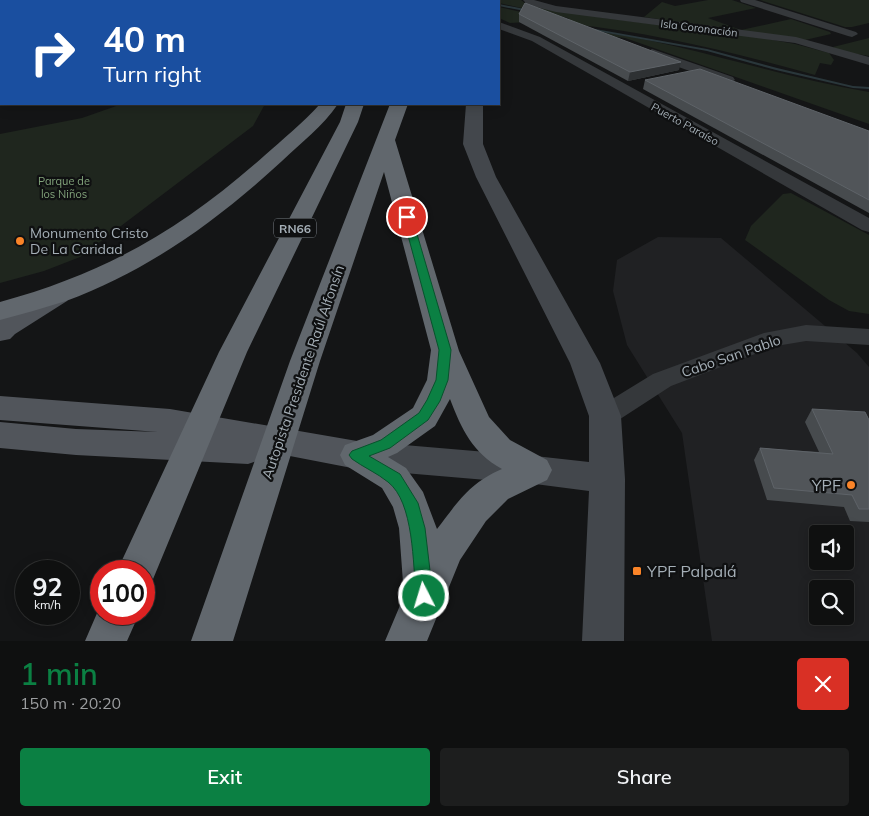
<!DOCTYPE html>
<meta charset="utf-8">
<style>
:root{--surface:#0f1010;--page:#1d1e1e;--text:#f1f3f6;--muted:#9b9d9f;--line:#2f3030;--accent:#0b8043}
body{margin:0;font-family:Mulish,sans-serif;background:var(--page);color:var(--text);height:100vh;display:flex;flex-direction:column;font-size:19px;white-space:nowrap}
*{box-sizing:border-box;margin:0}
p{font-size:16px;color:var(--muted)}
.icon{flex:none;width:28px;height:28px;fill:none;stroke:currentColor;stroke-width:2;stroke-linecap:round;stroke-linejoin:round}
.map{position:relative;height:641px;overflow:hidden}
.panel{display:flex;flex-direction:column;background:var(--surface);flex:1}
.panel>*{flex:none}
.hud{position:absolute;left:0px;top:0px;width:500px;height:105px;box-shadow:0 2px 12px #0003,0 0 0 1px var(--line);background:#1a4fa0;color:#fff;overflow:hidden}
.tools{position:absolute;left:809px;top:525px;display:grid;gap:10px}
.tools a{display:grid;place-items:center;width:45px;height:45px;border-radius:5px;background:var(--surface);box-shadow:0 2px 12px #0003,0 0 0 1px var(--line);font-size:25px}
.speed{position:absolute;left:15px;top:560px;display:flex;gap:10px;font-size:25px;font-weight:700;text-align:center}
.speed>*{display:grid;place-content:center;width:65px;height:65px;border-radius:50%;background:var(--surface);box-shadow:0 2px 12px #0003,0 0 0 1px var(--line);line-height:1}
.speed small{font-size:12px;font-weight:400}
.speed .limit{border:8px solid #d22;background:#fff;color:#111}
.pin{position:absolute;display:grid;place-items:center;width:42px;height:42px;color:#fff;margin:-21px;border:2px solid #fff;border-radius:50%;box-shadow:0 1px 5px #0007}
.me{position:absolute;width:55px;margin:-28px;rotate:355deg;stroke-linejoin:round;filter:drop-shadow(0 0 4px #0008)}
.turn{display:flex;align-items:center;gap:18px;height:105px;padding:0 20px;font-size:22px}
.turn .icon{width:65px;height:65px;stroke-width:2.5}
.turn b{display:block;font-size:35px;line-height:42px}
.round{display:grid;place-items:center;flex:none;width:52px;height:52px;border-radius:5px;background:var(--page)}
.head{display:flex;align-items:center;justify-content:space-between;height:85px;padding:0 20px}
h1{font-size:30px;font-weight:600;line-height:38px;color:var(--accent)}
.button{display:flex;gap:10px;margin-top:auto;padding:10px 20px}
.button a{flex:1;height:58px;border-radius:5px;background:var(--accent);color:#fff;font-size:20px;font-weight:600;line-height:58px;text-align:center}
.button a+a{background:var(--page);color:var(--text)}
.map>svg:first-child{display:block}
.built{fill:#202123;fill-rule:evenodd}
.green{fill:#1f261e}
.lines{fill:none;stroke-linecap:round;stroke-linejoin:round}
.stream{fill:#2a373b;fill-rule:evenodd}
.street{fill:#35383b;fill-rule:evenodd}
.secondary{fill:#43474c;fill-rule:evenodd}
.primary{fill:#51555b;fill-rule:evenodd}
.highway{fill:#61676d;fill-rule:evenodd}
.wall{fill:#474b4e}
.shaded-wall{fill:#2e3133}
.building{fill:#515559;stroke:#5e6368}
.route{fill:#0b8043;stroke:#07532c}
.poi-dot{fill:#fa8428;stroke:#0f1011;stroke-width:2}
.labels{text-anchor:middle;dominant-baseline:central;stroke-width:4.5;stroke-linejoin:round;paint-order:stroke}
.far-street-label{font-size:11px;fill:#a5afb7;stroke:#0f1011}
.far-park-label{font-size:11px;fill:#82a37b;stroke:#0f1011}
.shield{fill:#0f1011;stroke:#787f85;stroke-width:1}
.shield-label{font-size:12px;font-weight:bold;fill:#a5afb7}
.poi-label{font-size:14px;fill:#a5afb7;stroke:#0f1011;text-anchor:start}
.street-label{font-size:14px;fill:#a5afb7;stroke:#0f1011}
.near-poi-label{font-size:16px;fill:#a5afb7;stroke:#0f1011;text-anchor:end}
</style>
<div class="map">
<svg width="869" height="641" viewBox="0 0 869 641">
<rect width="100%" height="100%" fill="#141516"/>
<path class="built" d="M658,237L721,238L857,353L869,367V641H712L682,433L627,345L613,291L617,260ZM818,534H845V561H818ZM818,589H845V616H818Z"/>
<g class="green">
<path d="M496,0H521L525,3L604,18L751,36L795,44L829,53L834,60L831,65L820,63L815,75C736,53 655,33 572,24L568,18L499,3Z"/>
<path d="M708,0H732L756,8L708,18L741,30L791,19L830,32L831,34L805,40L644,17L662,2L675,6Z"/>
<path d="M760,0H869V23L852,27H845Z"/>
<path d="M499,7L534,15L527,22L510,23L499,18Z"/>
<path d="M587,30C683,42 774,76 869,92V124L651,47L625,38L592,34Z"/>
<path d="M869,38V56L839,51L833,47Z"/>
<path d="M122,104H265L253,126L80,257L44,271L0,283V134L82,118Z"/>
<path d="M791,193L869,235V314L849,311L829,300L745,240L751,226L783,194Z"/>
</g>
<g class="lines">
<g class="stream">
<path d="M499,4L530,10L532,11L530,12L499,6Z"/>
<path d="M584,27L707,49L777,68L853,86L869,87V89L853,88L776,70L707,51L585,29Z"/>
</g>
<g class="street">
<path d="M523,0H534L556,6L796,37L869,57V65L795,43L556,12L528,5Z"/>
<path d="M740,0H755L856,32L858,34L852,37L848,36L741,2Z"/>
<path d="M499,22L540,37L869,218V232L862,230L532,41L499,29Z"/>
<path d="M652,49L733,77L735,80L728,84L723,83L648,56L646,53Z"/>
<rect x="0" y="65" width="1" height="8"/>
<path d="M806,325L869,329V345L806,341L776,346L671,386L614,423L605,426L596,423L592,416L596,409L653,374L764,333Z"/>
</g>
<g class="secondary">
<rect x="0" y="84" width="1" height="10"/>
<path d="M466,104H483V144L496,177L600,363L621,416L625,479L624,641H582L589,491L535,484L357,469L345,465L340,455L345,445L357,441L535,456L589,462V416L570,363L476,177L463,144Z"/>
</g>
<g class="primary">
<path d="M58,287L67,289L71,295L67,301L15,334L10,339L0,341V318L49,289Z"/>
<path d="M0,396L170,409L357,441L369,445L374,455L369,465L357,469L264,451L260,460L248,464L76,455L0,448V422L76,429L158,432L0,420Z"/>
</g>
<g class="highway">
<path d="M320,104H338C323,126 301,143 282,161C218,220 148,271 66,301C44,308 22,314 0,320V302C106,273 182,229 264,156C283,139 303,123 320,104Z"/>
<path d="M346,104H364L358,122L247,352L151,584L144,587V571H117L219,352L340,122Z"/>
<path d="M390,104H408L395,140L459,351L489,417L510,440L547,460L552,470L547,480L508,499L486,521L460,560L427,641H385L404,596L399,528L393,507L382,488L345,465L340,455L345,445L373,435L413,408L427,380L431,350L384,172L320,361L233,641H191L290,361ZM450,399C462,430 472,452 502,469C469,483 458,502 437,529L423,492L406,468L388,457L397,453L435,426Z"/>
<path d="M101,604V614H139L127,641H85Z"/>
</g>
</g>
<g class="wall">
<path d="M519,14L679,70L628,81L519,22Z"/>
<path d="M645,80L869,131V213L643,89Z"/>
<path d="M812,409L869,420V522L850,521L844,507L767,500L754,460L760,448L819,452L805,422Z"/>
</g>
<path class="shaded-wall" d="M681,62L679,70L628,81L630,72Z"/>
<g class="building">
<path d="M525,3L681,62L630,72L519,14Z"/>
<rect x="0" y="40" width="1" height="17"/>
<path d="M700,69L869,131V200L645,80Z"/>
<path d="M812,409L865,412L869,420V509H859L852,495L774,488L760,448L833,454Z"/>
</g>
<path class="route" d="M407,214L412,217L451,350L448,380L440,401L428,420L390,448L369,456L400,474L418,503L425,528L433,596L430,601L424,604L418,601L416,596C413,565 414,502 388,482C377,473 363,467 352,459L349,455L352,451L381,440L419,413L427,400L436,380L439,350L403,217Z"/>
<g class="poi-dot">
<circle cx="20" cy="241" r="5"/>
<circle cx="851" cy="485" r="5"/>
<rect x="632" y="566" width="10" height="10" rx="2.5"/>
</g>
<g class="labels">
<g class="far-street-label">
<text transform="translate(699 28) rotate(7)">Isla Coronación</text>
<text transform="translate(685 124) rotate(29)">Puerto Paraíso</text>
</g>
<g class="far-park-label">
<text x="64" y="181">Parque de<tspan x="64" dy="13">los Niños</tspan></text>
</g>
<rect class="shield" x="274" y="218.5" width="42" height="19" rx="4"/>
<g class="shield-label">
<text x="295" y="228">RN66</text>
</g>
<g class="poi-label">
<text x="30" y="233">Monumento Cristo<tspan x="30" dy="16">De La Caridad</tspan></text>
</g>
<g class="street-label">
<text transform="translate(731 356) rotate(-19)">Cabo San Pablo</text>
<text transform="translate(303 372) rotate(-71)">Autopista Presidente Raúl Alfonsín</text>
</g>
<g class="near-poi-label">
<text x="841" y="485">YPF</text>
<text x="647" y="571" text-anchor="start">YPF Palpalá</text>
</g>
</g>
</svg>
<div class="tools">
<a><svg class="icon" aria-label="sound" viewBox="0 0 24 24"><path d="M4 9h4l5-4v14l-5-4H4zM17 9q2 3 0 6"/></svg></a>
<a><svg class="icon" aria-label="search" viewBox="0 0 24 24"><circle cx="10" cy="10" r="6"/><path d="M15 15l6 6"/></svg></a>
</div>
<div class="speed"><div>92<small>km/h</small></div><div class="limit">100</div></div>
<div class="pin" style="left:407px;top:217px;background:#d93025"><svg class="icon" aria-label="arrive" viewBox="0 0 24 24"><path d="M6 21V4h12l-3 4 3 4H6"/></svg></div>
<svg class="me" style="left:424px;top:596px" viewBox="-20 -20 40 40"><circle r="17" fill="#0b8043" stroke="#fff" stroke-width="3"/><path d="M0-11L8 9 0 5-8 9z" fill="#fff"/></svg>
<div class="hud">
<div class="turn"><svg class="icon" aria-label="right" viewBox="0 0 24 24"><path d="M7 20v-9h11M14 6l5 5-5 5"/></svg><div><b>40 m</b>Turn right</div></div>
</div>
</div>
<section class="panel">
<div class="head"><div><h1>1 min</h1><p>150 m · 20:20</p></div><a class="round" style="background:#d93025;color:#fff"><svg class="icon" aria-label="close" viewBox="0 0 24 24"><path d="M6 6l12 12M18 6L6 18"/></svg></a></div>
<div class="button"><a>Exit</a><a>Share</a></div>
</section>
